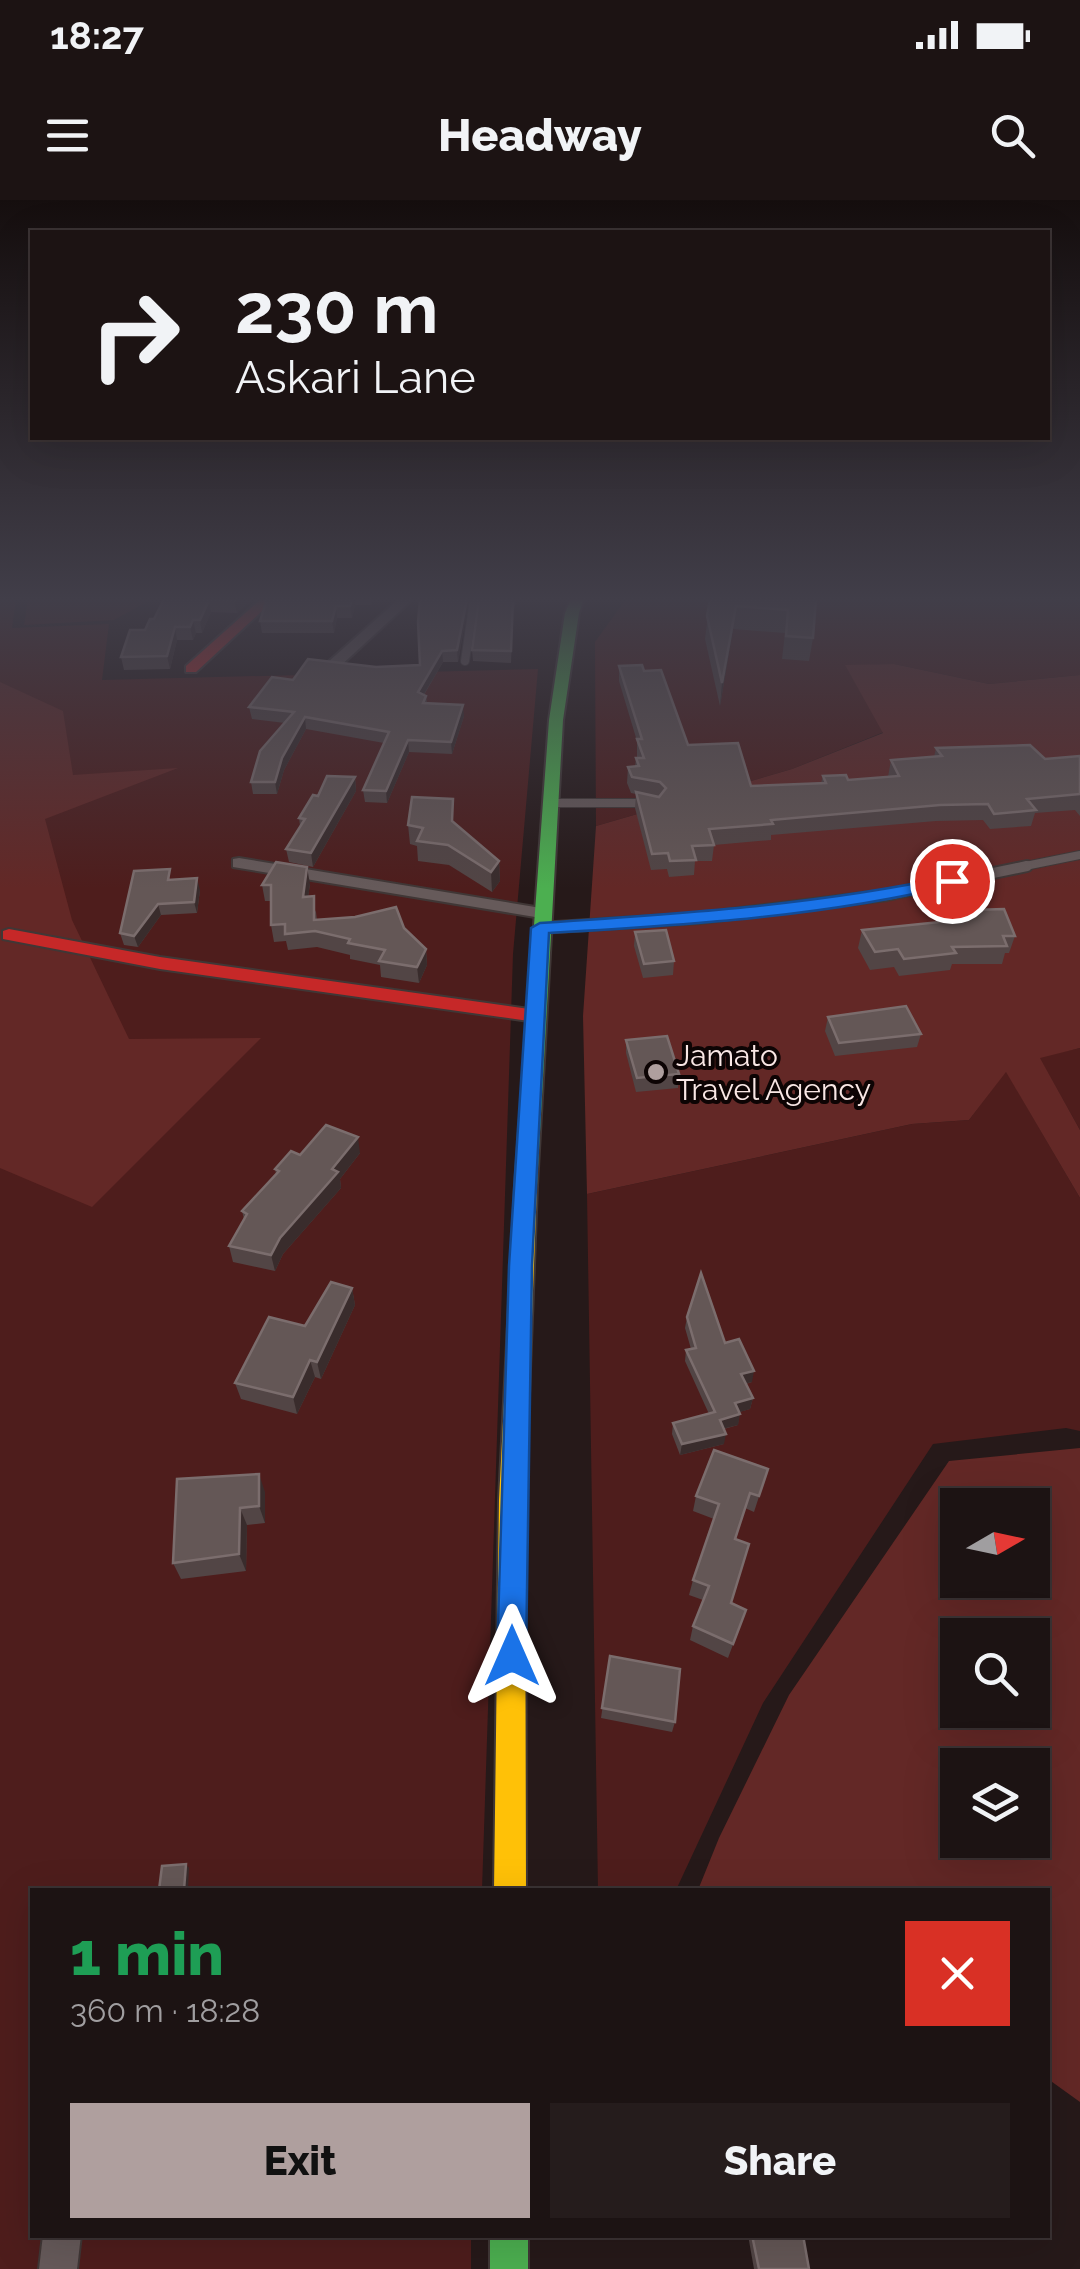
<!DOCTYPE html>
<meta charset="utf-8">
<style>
:root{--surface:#1c1313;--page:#251c1c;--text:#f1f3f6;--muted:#a09ea0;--line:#3a3233;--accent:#af9f9e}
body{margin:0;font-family:Raleway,sans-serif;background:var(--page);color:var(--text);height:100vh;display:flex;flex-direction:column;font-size:38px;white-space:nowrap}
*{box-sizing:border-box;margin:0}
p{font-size:32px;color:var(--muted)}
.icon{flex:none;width:55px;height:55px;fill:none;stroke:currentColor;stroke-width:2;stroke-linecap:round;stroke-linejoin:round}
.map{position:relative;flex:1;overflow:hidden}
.drawer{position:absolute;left:30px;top:1688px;width:1020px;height:350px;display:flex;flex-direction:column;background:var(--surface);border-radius:0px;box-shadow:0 10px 40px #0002,0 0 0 2px var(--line)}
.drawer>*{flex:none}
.top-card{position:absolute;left:30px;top:30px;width:1020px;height:210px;border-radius:0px;box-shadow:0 10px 40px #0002,0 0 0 2px var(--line);background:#1c1313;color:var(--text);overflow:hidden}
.needle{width:65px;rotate:81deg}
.controls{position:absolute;left:940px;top:1288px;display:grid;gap:20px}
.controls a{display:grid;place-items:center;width:110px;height:110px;border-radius:0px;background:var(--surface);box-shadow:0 10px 40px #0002,0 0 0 2px var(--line);font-size:50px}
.pin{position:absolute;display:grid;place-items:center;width:85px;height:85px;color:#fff;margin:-42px;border:5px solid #fff;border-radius:50%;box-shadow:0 2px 10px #0007}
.me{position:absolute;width:110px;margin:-55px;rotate:0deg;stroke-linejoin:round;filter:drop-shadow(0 0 8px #0008)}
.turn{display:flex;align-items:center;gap:35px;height:210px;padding:0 40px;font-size:45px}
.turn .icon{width:130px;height:130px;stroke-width:2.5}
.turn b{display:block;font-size:70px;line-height:85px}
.round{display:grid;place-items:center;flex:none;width:105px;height:105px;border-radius:0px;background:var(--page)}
.overview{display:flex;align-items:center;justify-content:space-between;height:170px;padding:0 40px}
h1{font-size:60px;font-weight:800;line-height:75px;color:#1e9e55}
.button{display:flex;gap:20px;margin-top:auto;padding:20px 40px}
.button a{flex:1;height:115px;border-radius:0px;background:var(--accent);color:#111;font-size:40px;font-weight:800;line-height:115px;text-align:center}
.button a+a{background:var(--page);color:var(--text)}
.status{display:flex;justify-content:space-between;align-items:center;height:70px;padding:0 50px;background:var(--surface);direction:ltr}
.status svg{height:28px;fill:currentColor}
header{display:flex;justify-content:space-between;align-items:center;height:130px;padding:0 40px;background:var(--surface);font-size:45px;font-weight:800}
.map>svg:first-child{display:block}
.green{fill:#4e1d1c}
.forest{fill:#632826;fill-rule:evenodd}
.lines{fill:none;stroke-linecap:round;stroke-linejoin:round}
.lane-far1-casing{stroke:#403736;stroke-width:10}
.lane-casing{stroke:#403736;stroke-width:14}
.street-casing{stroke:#403736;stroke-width:4}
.fast-casing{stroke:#403736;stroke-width:4}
.slow-casing{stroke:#403736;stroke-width:4}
.jam-casing{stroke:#403736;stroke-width:4}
.lane-far1{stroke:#665a5a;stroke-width:8}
.lane{stroke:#665a5a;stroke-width:10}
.street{fill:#665a5a;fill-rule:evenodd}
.fast{fill:#4caf50;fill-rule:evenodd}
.slow{fill:#ffc107;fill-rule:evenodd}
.jam{fill:#c62828;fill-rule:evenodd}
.wall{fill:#524545}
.shaded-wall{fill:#392c2c}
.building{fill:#645756;stroke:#7b6d6d;stroke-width:2.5}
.route{fill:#1a73e8;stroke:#114b97;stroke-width:2.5}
.poi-dot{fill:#af9f9e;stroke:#0d0404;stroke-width:4}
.labels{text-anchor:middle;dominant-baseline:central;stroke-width:8;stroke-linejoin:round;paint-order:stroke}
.poi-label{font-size:30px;fill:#f9e7e5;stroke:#0d0404;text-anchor:start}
</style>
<div class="status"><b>18:27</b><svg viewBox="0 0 49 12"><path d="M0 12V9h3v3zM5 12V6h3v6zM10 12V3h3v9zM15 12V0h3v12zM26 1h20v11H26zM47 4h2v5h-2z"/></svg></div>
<header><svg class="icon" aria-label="menu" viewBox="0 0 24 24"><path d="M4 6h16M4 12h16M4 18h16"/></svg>Headway<svg class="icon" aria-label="search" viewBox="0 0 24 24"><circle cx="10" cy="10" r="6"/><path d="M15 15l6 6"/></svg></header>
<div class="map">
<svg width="1080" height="2069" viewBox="0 0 1080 2069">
<rect width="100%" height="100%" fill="#261919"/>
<g class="green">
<path d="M0,399H16L12,428L109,424L102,480L538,469L513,754L482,1690H32V2035H471V2069H0Z"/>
<path d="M28,399H152L114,420L24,425Z"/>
<path d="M626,399H1080V475L989,484L894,464L846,466L884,532L792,569L596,626L595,442Z"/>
<path d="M1080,848V930L1039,857Z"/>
<path d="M1006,871L1080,998V1231L1066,1228L933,1244L763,1503L676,1690H598L587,994L912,924L969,920Z"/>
</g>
<g class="forest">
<path d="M894,464L989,484L1080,475V848L1040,858L1080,930V998L1006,872L969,920L912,924L587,994L583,816L596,626L792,569L883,533L845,465Z"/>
<path d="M0,482L63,511L73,575L178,568L45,619L72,720L129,839L261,838L92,1007L0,968Z"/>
<path d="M1080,1248V1902L1048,1879V1690H698L719,1638L789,1495L949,1261ZM958,1305H1032V1380H958ZM1032,1435V1510H958V1435ZM958,1565H1032V1640H958Z"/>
</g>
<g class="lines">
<defs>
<g id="lane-far1">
<path d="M465,461L474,399"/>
<path d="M551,603H647"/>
<path d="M1015,668L1080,655"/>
</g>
<path id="lane" d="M540,728L700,718L887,695L1027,666"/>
<g id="street">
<path d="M399,399H413L337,469H327V463Z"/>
<path d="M239,658L541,708L550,713L541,718L233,667V659Z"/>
<path d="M43,2035H81L77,2069H39Z"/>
</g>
<g id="fast">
<path d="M571,399H584L579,413L563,520L537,986L526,994L515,986L549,520L565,413Z"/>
<rect x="490" y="2035" width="38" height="34"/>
</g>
<path id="slow" d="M526,978L537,986L525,1300L526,1690H494L499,1300L515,986Z"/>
<g id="jam">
<path d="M261,399H275L196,472H186V466Z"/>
<path d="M9,729L160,757L536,810L546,816L536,822L160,769L3,739V731Z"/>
</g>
</defs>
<use href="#lane-far1" class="lane-far1-casing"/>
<use href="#lane" class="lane-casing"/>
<use href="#street" class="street-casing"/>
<use href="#fast" class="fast-casing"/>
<use href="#slow" class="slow-casing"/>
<use href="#jam" class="jam-casing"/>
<use href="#lane-far1" class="lane-far1"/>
<use href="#lane" class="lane"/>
<use href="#street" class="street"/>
<use href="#fast" class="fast"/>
<use href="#slow" class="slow"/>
<use href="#jam" class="jam"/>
</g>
<g class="wall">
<path d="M164,399H252L237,413L211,412L202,433H196L193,440H177L170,469L124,470L121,457L154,419Z"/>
<path d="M267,399H373L371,405H355L352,418H337L334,433H262L260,421Z"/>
<path d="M420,399H469L458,462H443L424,495L426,496L427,503L464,516L452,554L409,552L387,603L365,602L363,590L384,543L306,529L284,570L277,594H253L251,582L285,523L252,519L249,507L293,480L376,467L420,465Z"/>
<path d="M479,399H517L513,412L511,463L473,461L472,450Z"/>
<path d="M710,399H816L813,438L809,461L782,459L785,433L733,429L720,506L705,439Z"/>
<path d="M619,466L644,471L688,545L751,586L821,583L823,576L848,580L888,577L891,560L934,557L936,548L1045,559L1080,556V616L1075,610L1035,613L1031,626L990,629L983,620L936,621L771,635V640L714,645L712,661H695L694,675L669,677L667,669L651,670L635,608L636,594L631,593L627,583L628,567H635L636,558H637V541L619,481Z"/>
<path d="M355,577L356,591L313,667L289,662L286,649L300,626L299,618L318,596Z"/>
<path d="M454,623L499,661L500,681L492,692L449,665L418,661L417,646L410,644L408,625Z"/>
<path d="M173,680L200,690L197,713L161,715L138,747L124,745L120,733Z"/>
<path d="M310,684L308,697L316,712L317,720L404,728L426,749L427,765L419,783L381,777L380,765L350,759V755L317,747L288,750L286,741L274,742L271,725V701H265L262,685Z"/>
<path d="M972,710L1015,736L1009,753H1005L1002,764H952L950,770L899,776L894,767L870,770L858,748L862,730L956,721L957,717L970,716Z"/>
<path d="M635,732L674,761L673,775L643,778L634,746Z"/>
<path d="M828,817L921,834L917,847L835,856L825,831Z"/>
<path d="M626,840L679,874L678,888L636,892L626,853Z"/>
<path d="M360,953L340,979L341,988L283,1054L275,1071L233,1062L229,1046L244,1019L242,1011L276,974L275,969L300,955Z"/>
<path d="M352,1088L355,1105L321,1179L315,1177L297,1214L241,1199L235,1183Z"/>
<path d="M687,1117L725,1143L752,1182L746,1184L753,1198L750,1209L739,1212L738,1225L724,1229V1244L680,1255L672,1234L673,1223L709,1214L685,1161L686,1150L691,1149L685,1128Z"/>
<path d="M768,1269L754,1312L745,1308L736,1339L731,1404L746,1410L728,1458L690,1440L693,1426L703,1400L689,1395L693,1380L714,1319L693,1311L696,1296Z"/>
<path d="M177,1279L265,1292V1323L247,1325L246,1371L181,1379L173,1363Z"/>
<path d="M610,1456L675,1522L672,1532L601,1518Z"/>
<path d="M748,2035H803L809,2069H754Z"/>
</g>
<g class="shaded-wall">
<path d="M236,399H252L237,413L234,401Z"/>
<path d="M352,399H355V405L352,418L350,406Z"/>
<path d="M467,399H469L458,462L457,450Z"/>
<path d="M209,400L211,412L202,433L200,420Z"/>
<path d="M336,406L337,418L334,433L332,421Z"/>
<path d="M736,406L733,429L720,506L722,483Z"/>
<path d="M193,420L196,433L193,440L190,427Z"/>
<path d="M175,427L177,440L170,469L167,456Z"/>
<path d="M442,451L443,462L418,504V492Z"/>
<path d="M463,505L464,516L452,554L451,542Z"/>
<path d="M305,517L306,529L284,570L277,594L275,582L282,558Z"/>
<path d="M408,540L409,552L387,603L386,591Z"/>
<path d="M355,577L356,591L313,667L311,653Z"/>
<path d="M499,661L500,681L492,692L491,672Z"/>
<path d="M307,667L310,684L306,713L303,697Z"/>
<path d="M197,678L200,690L197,713L194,702Z"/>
<path d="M158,704L161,715L138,747L134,736Z"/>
<path d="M426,749L427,765L419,783L417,767Z"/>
<path d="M358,937L360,953L340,979L341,988L283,1054L275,1071L271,1055L280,1038Z"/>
<path d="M352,1088L355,1105L321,1179L317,1162Z"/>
<path d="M310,1160L315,1177L297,1214L293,1197Z"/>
<path d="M754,1171L752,1182L739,1185L741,1174Z"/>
<path d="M753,1198L750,1209L733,1214L735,1203Z"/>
<path d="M740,1214L738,1225L718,1230L720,1220Z"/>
<path d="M726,1234L724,1244L680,1255L682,1244Z"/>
<path d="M259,1274L265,1292V1323L259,1306Z"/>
<path d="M240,1308L247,1325L246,1371L239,1354Z"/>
<path d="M186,1664L189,1668L188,1690H184Z"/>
</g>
<g class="building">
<path d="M164,399H236L234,401L209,400L200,420H193L190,427H175L167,456L121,457L130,430H145L150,419H154Z"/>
<path d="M267,399H352L350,406H336L332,421H260Z"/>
<path d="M420,399H467L457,450L442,451L418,492L426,496L423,503L463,505L451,542L408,540L386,591L363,590L389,532L305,517L282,558L275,582H251L260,551L294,512L249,507L272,477L293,480L308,459L376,467L420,465L418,422Z"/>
<path d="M479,399H513L511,451L472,450Z"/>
<path d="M710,399H816L813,438L786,436L788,410L736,406L722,483L707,416Z"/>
<path d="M642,465L644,471L661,470L688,545L738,543L751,586L826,583L823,576L846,575L848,580L899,576L891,560L942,556L936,548L1030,545L1045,559L1080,556V594L1027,599L1036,610L994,614L988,604L940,605L771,620L773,624L709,629L714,645L692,646L696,660L670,661L668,653L652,654L636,592L659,597L666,588L660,582L632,577L628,567L639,566L636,558H644L637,539H642L619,466Z"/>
<path d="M327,576L355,577L311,653L286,649L305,619L299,618L313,595L318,596Z"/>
<path d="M412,597L453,599L452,621L499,661L491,672L448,645L417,641L423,628L408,625Z"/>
<path d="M276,662L307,667L303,697L314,696V720L355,717L396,707L404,728L426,749L417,767L379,761L385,750L348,743L350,739L315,731L285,734V724L271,725V685H262Z"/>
<path d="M170,669L168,680L197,678L194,702L158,704L134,736L120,733L134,671Z"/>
<path d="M1004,709L1015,736H1003L1007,746L952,747L956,753L904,759L898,749L875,752L862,730L959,720L957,717L974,716L972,710Z"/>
<path d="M666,730L674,761L644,764L635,732Z"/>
<path d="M906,806L921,834L839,843L828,817Z"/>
<path d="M667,836L679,874L637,878L626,840Z"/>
<path d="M326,925L358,937L332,969L338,972L280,1038L271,1055L229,1046L247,1014L242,1011L279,971L275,969L291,951L300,955Z"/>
<path d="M701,1073L725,1143L739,1139L754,1171L741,1174L753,1198L735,1203L740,1214L720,1220L726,1234L682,1244L673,1223L715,1212L686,1150L696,1148L687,1117Z"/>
<path d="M331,1082L352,1088L317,1162L310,1160L293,1197L235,1183L269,1117L305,1126Z"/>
<path d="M714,1250L768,1269L759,1296L750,1293L735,1339L749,1344L731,1403L746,1410L733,1444L693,1426L709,1386L693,1380L719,1304L696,1296Z"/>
<path d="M259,1274V1306L240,1308L239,1354L173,1363L177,1279Z"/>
<path d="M610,1456L680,1469L675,1522L602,1508Z"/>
<path d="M186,1664L184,1690H159L162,1666Z"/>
<path d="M752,2035H803L809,2069H759Z"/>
</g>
<linearGradient id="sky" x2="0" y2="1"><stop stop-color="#150e0e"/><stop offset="0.58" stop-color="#413e49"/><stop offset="1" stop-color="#413e49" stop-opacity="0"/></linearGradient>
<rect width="1080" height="689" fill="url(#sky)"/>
<path class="route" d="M952,676L960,681L958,684C824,717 685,725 549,733L532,1066L526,1456L522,1466L512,1471L501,1466L497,1456L509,1066L531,728L540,723C678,714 816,705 952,676Z"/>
<circle class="poi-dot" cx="656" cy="872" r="10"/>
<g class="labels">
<g class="poi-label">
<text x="676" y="855">Jamato<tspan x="676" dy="34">Travel Agency</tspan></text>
</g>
</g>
</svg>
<div class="controls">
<a><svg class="needle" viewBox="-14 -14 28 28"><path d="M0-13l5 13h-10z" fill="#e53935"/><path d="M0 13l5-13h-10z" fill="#a09ea0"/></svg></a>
<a><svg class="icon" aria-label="search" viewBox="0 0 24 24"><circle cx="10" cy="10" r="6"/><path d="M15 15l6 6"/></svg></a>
<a><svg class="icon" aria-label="layers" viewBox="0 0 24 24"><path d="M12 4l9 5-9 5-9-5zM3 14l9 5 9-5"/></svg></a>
</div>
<div class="pin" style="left:952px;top:681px;background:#d93025"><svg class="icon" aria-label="arrive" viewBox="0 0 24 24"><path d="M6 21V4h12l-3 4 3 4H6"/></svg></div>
<svg class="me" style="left:512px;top:1456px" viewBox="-20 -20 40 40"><path d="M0-17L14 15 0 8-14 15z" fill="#1a73e8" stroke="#fff" stroke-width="4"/></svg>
<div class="top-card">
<div class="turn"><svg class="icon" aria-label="right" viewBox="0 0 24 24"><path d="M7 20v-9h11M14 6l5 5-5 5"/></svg><div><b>230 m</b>Askari Lane</div></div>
</div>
<section class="drawer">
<div class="overview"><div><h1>1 min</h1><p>360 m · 18:28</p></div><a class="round" style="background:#d93025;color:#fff"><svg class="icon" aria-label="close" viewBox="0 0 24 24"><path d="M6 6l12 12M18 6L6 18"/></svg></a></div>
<div class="button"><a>Exit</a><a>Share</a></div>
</section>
</div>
